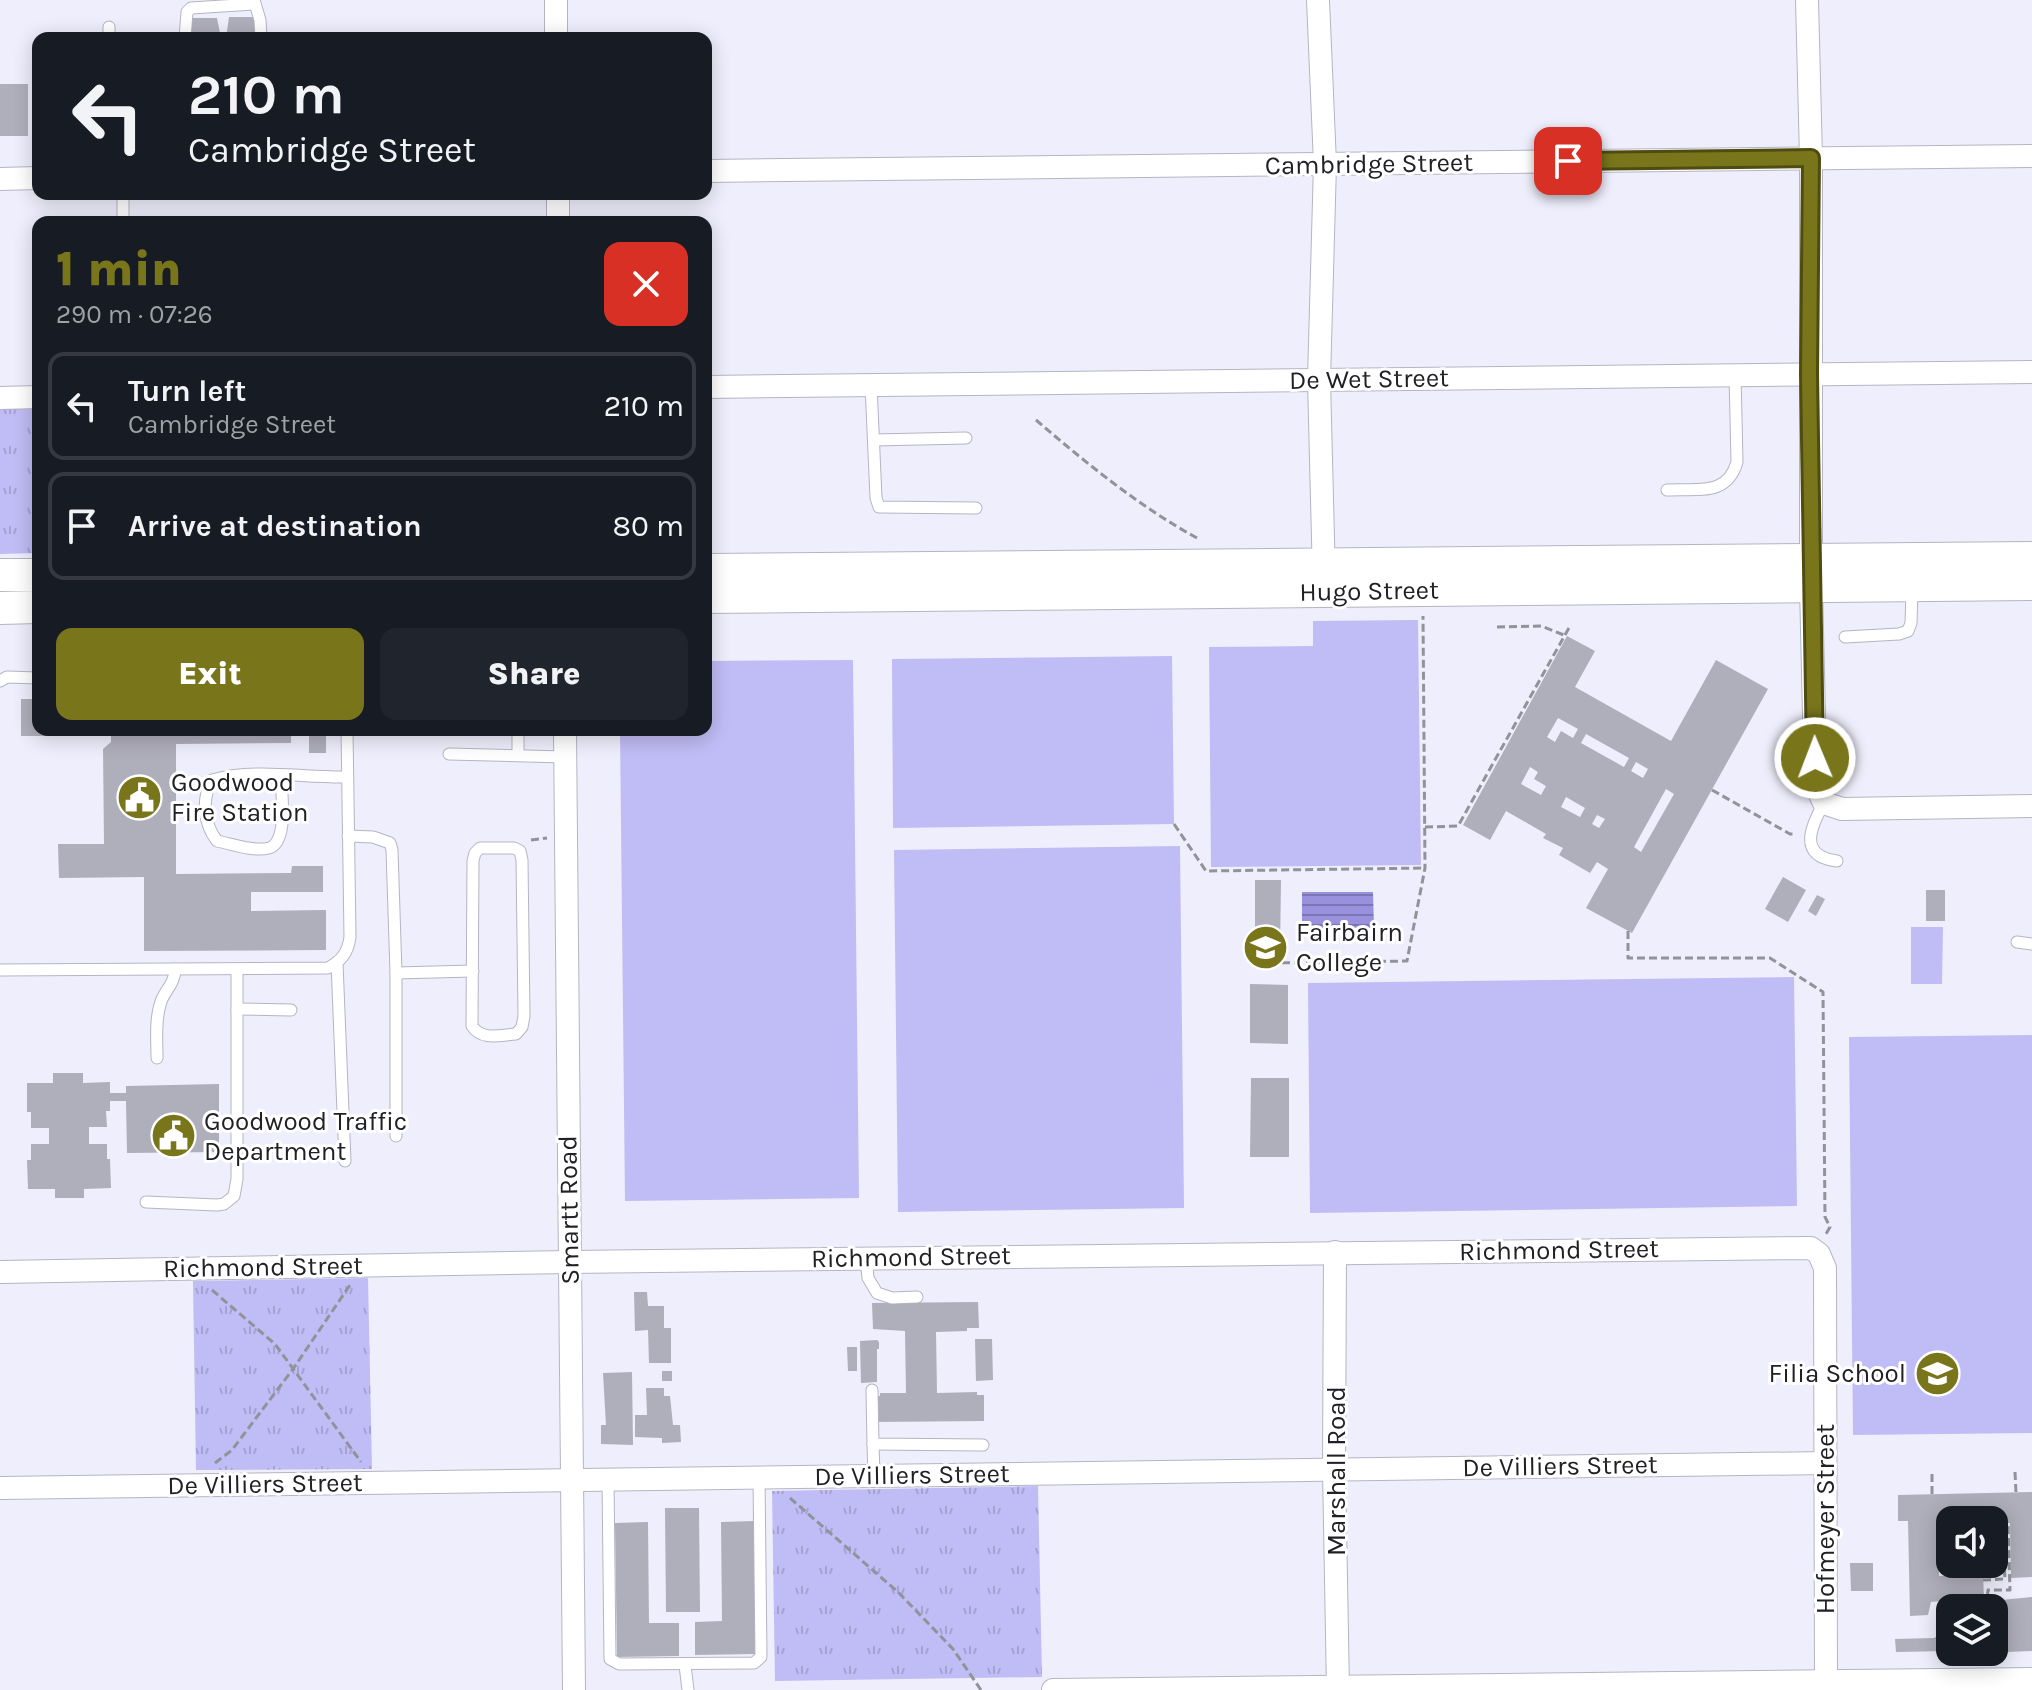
<!DOCTYPE html>
<meta charset="utf-8">
<style>
:root{--surface:#171b24;--page:#20242c;--text:#f1f3f6;--muted:#9ea1a6;--line:#363941;--accent:#78751a}
body{margin:0;font-family:Karla,sans-serif;background:var(--page);color:var(--text);height:100vh;display:flex;flex-direction:column;font-size:30px;white-space:nowrap}
*{box-sizing:border-box;margin:0}
p{font-size:26px;color:var(--muted)}
.icon{flex:none;width:44px;height:44px;fill:none;stroke:currentColor;stroke-width:2;stroke-linecap:round;stroke-linejoin:round}
.map{position:relative;flex:1;overflow:hidden}
.side{position:absolute;left:32px;top:216px;width:680px;height:520px;display:flex;flex-direction:column;background:var(--surface);border-radius:16px;box-shadow:0 4px 20px #0003}
.side>*{flex:none}
.banner{position:absolute;left:32px;top:32px;width:680px;height:168px;border-radius:16px;box-shadow:0 4px 20px #0003;background:#171b24;color:var(--text);overflow:hidden}
.fabs{position:absolute;left:1936px;top:1506px;display:grid;gap:16px}
.fabs a{display:grid;place-items:center;width:72px;height:72px;border-radius:16px;background:var(--surface);box-shadow:0 4px 20px #0003;font-size:40px}
.pin{position:absolute;display:grid;place-items:center;width:68px;height:68px;color:#fff;margin:-34px;border-radius:16px;box-shadow:0 4px 12px #0006}
.me{position:absolute;width:88px;margin:-44px;rotate:359deg;stroke-linejoin:round;filter:drop-shadow(0 0 6px #0008)}
.turn{display:flex;align-items:center;gap:28px;height:168px;padding:0 24px;font-size:36px}
.turn .icon{width:104px;height:104px;stroke-width:2.5}
.turn b{display:block;font-size:56px;line-height:68px}
.round{display:grid;place-items:center;flex:none;width:84px;height:84px;border-radius:16px;background:var(--page)}
.summary{display:flex;align-items:center;justify-content:space-between;height:136px;padding:0 24px}
h1{font-size:48px;font-weight:800;line-height:60px;color:var(--accent)}
.action{display:flex;gap:16px;margin-top:auto;padding:16px 24px}
.action a{flex:1;height:92px;border-radius:16px;background:var(--accent);color:#fff;font-size:32px;font-weight:800;line-height:92px;text-align:center}
.action a+a{background:var(--page);color:var(--text)}
ul{padding:0;list-style:none}
li{display:flex;align-items:center;gap:24px;height:108px;margin:0 16px 12px;padding:0 8px;border:4px solid var(--line);border-radius:16px}
li div{flex:1}
li b{display:block;font-size:30px}
li em{font-style:normal}
.map>svg:first-child{display:block}
.grass{fill:url(#grass-tufts)}
.pitch{fill:#c0bcf5}
.water{fill:url(#water-rules)}
.building{fill:#afaebb;fill-rule:evenodd}
.lines{fill:none;stroke-linecap:round;stroke-linejoin:round}
.lane-casing{stroke:#b5b5c2;stroke-width:13}
.street-casing{stroke:#b5b5c2;stroke-width:24}
.secondary-casing{stroke:#b5b5c2;stroke-width:34}
.path{stroke:#92929b;stroke-width:3;stroke-dasharray:8 4;stroke-linecap:butt}
.lane{stroke:#fff;stroke-width:11}
.street{stroke:#fff;stroke-width:22}
.secondary{stroke:#fff;stroke-width:32}
.route-casing{stroke:#4e4c11;stroke-width:20}
.route{stroke:#78751a;stroke-width:14}
.labels{text-anchor:middle;dominant-baseline:central;stroke-width:6;stroke-linejoin:round;paint-order:stroke}
.street-label{font-size:26px;fill:#202025;stroke:#fff}
.poi-label{font-size:26px;fill:#202025;stroke:#fff;text-anchor:start}
</style>
<div class="map">
<svg width="2032" height="1690" viewBox="0 0 2032 1690">
<defs>
<pattern id="grass-tufts" width="24" height="20" patternUnits="userSpaceOnUse" patternTransform="scale(2)"><rect width="24" height="20" fill="#c0bcf5"/><path d="M3 7l-1-3M5 7V3M7 7l1-3M15 17l-1-3M17 17v-4M19 17l1-3" fill="none" stroke="#a5a1d2"/></pattern>
<pattern id="water-rules" width="6" height="5" patternUnits="userSpaceOnUse" patternTransform="scale(2)"><rect width="6" height="5" fill="#9991dd"/><path d="M0 2.5h6" fill="none" stroke="#7c76b3"/></pattern>
</defs>
<rect width="100%" height="100%" fill="#efeefc"/>
<g class="grass">
<path d="M38,407V553L0,554V408Z"/>
<path d="M368,1278L372,1469L196,1470L193,1281Z"/>
<path d="M1038,1486L1042,1677L775,1681L772,1491Z"/>
</g>
<g class="pitch">
<path d="M1418,620L1421,865L1211,867L1209,647L1313,646V621Z"/>
<path d="M1172,656L1174,824L893,828L892,659Z"/>
<path d="M853,660L859,1198L625,1201L620,730H706V661Z"/>
<path d="M1180,846L1184,1208L898,1212L894,850Z"/>
<path d="M1911,927H1943L1942,984H1911Z"/>
<path d="M1794,977L1797,1206L1310,1213L1308,983Z"/>
<path d="M2032,1035V1433L1853,1435L1849,1037Z"/>
</g>
<path class="water" d="M1302,892H1373L1374,928H1302Z"/>
<g class="building">
<path d="M229,17H255V38H226Z"/>
<path d="M191,18H217L221,38H191Z"/>
<rect x="0" y="84" width="28" height="52"/>
<path d="M1567,636L1595,651L1575,687L1671,741L1716,660L1768,689L1632,933L1586,908L1608,869L1597,862L1590,873L1559,855L1563,848L1543,838L1546,834L1506,811L1490,840L1463,825ZM1558,718L1578,729L1573,738L1561,731L1555,742L1547,737ZM1586,734L1629,758L1624,767L1581,743ZM1636,762L1648,769L1643,778L1631,771ZM1530,767L1538,772L1534,779L1546,786L1541,795L1521,784ZM1666,789L1674,794L1641,852L1634,847ZM1566,797L1585,808L1580,817L1561,807ZM1597,815L1605,819L1599,828L1592,824Z"/>
<path d="M21,699H38V730H291V743L176,744V874L291,873L292,866H323V892H251V911L326,910V950L144,951V877L59,878L58,844H104L103,749L111,742V736H21Z"/>
<rect x="309" y="730" width="17" height="23"/>
<path d="M1783,877L1806,890L1788,922L1765,909Z"/>
<path d="M1255,880H1281L1280,952H1255Z"/>
<rect x="1926" y="890" width="19" height="31"/>
<path d="M1817,895L1825,899L1816,916L1808,911Z"/>
<path d="M1250,984L1288,985V1044L1250,1043Z"/>
<path d="M53,1073H83V1083L110,1082V1093H126V1086L219,1084V1152L127,1153L126,1101H110V1111H106L107,1127H89V1144H107V1159H110L111,1188L84,1189V1198H55V1189H28L27,1160H31V1144H49V1128H31V1112H27V1083H53Z"/>
<path d="M1251,1078H1289V1157H1250Z"/>
<path d="M634,1292H647L648,1306H664V1328H671V1363H649L648,1330L635,1331Z"/>
<path d="M978,1302L979,1328H967V1331L936,1332L937,1393L977,1392V1395H984V1421L874,1422L873,1396H880V1393H906L905,1331L873,1329L872,1303Z"/>
<path d="M975,1339H992L993,1380L976,1381Z"/>
<path d="M877,1340L879,1342V1349H877V1382L861,1383L860,1341Z"/>
<path d="M847,1347H857V1371H848Z"/>
<rect x="662" y="1371" width="10" height="10"/>
<path d="M632,1372L633,1445L601,1444V1425H606L603,1373Z"/>
<path d="M646,1388H664V1396H670L673,1425H680L681,1442L662,1443V1438L635,1437V1415H647Z"/>
<path d="M2032,1492V1577L2011,1578L2010,1523L1994,1524V1520H1950V1524L1938,1525L1939,1576L1983,1573L1984,1600L1943,1605V1601L1931,1602L1928,1615L1910,1616L1908,1521H1898V1495Z"/>
<path d="M665,1508H699L700,1612H666Z"/>
<path d="M754,1521L756,1654L695,1655V1622L722,1621L721,1522Z"/>
<path d="M648,1522L649,1623H679V1656L617,1657L615,1523Z"/>
<path d="M1850,1563H1873V1591H1851Z"/>
<path d="M2032,1597V1651L2006,1652V1648L1994,1649V1608H1991V1601Z"/>
<path d="M1946,1612H1950V1633L1943,1634L1941,1630V1635L1950,1636V1651L1896,1652L1895,1639L1934,1638L1937,1636L1936,1616L1942,1615Z"/>
</g>
<g class="lines">
<defs>
<g id="lane">
<path d="M254,0L260,20L261,38"/>
<path d="M109,27V38"/>
<path d="M185,38L187,12L191,8L254,4"/>
<path d="M123,222V194"/>
<path d="M871,385L876,498L879,507L976,508"/>
<path d="M874,440L966,438"/>
<path d="M1667,490C1698,488 1727,497 1737,462L1735,375"/>
<path d="M1845,637L1899,634L1908,631L1911,623L1912,590"/>
<path d="M0,681L7,677L38,678"/>
<path d="M449,754L565,757"/>
<path d="M518,754V730"/>
<path d="M281,775C281,792 289,842 269,848C254,852 232,844 217,841C204,824 201,800 212,780C255,768 303,778 347,777"/>
<path d="M1824,803C1811,826 1797,856 1837,861"/>
<path d="M348,836L373,837L390,843L392,850L396,973V1136"/>
<path d="M480,848H514L520,851L522,860L524,1016L522,1027L516,1034C500,1035 482,1041 472,1026L473,861L475,853Z"/>
<path d="M2017,942L2032,944"/>
<path d="M337,963L345,1161"/>
<path d="M0,970L328,968C341,961 348,953 350,937L347,730"/>
<path d="M396,973L473,971"/>
<path d="M237,1009L291,1010"/>
<path d="M157,1058C157,1041 155,1021 160,1005C163,991 175,985 175,969"/>
<path d="M146,1202L217,1205L224,1204L234,1196L237,1179V970"/>
<path d="M866,1258L868,1278L877,1293L892,1298L917,1297"/>
<path d="M872,1390L873,1444L983,1445"/>
<path d="M873,1444L874,1475"/>
<path d="M608,1479L610,1659L619,1664L754,1663L761,1657L759,1477"/>
<path d="M685,1665L688,1690"/>
</g>
<g id="street">
<path d="M556,0V38"/>
<path d="M1318,0L1325,164L1319,380L1324,578"/>
<path d="M1807,0L1811,158V586L1815,758L1818,790L1824,803L1842,809L2032,806"/>
<path d="M706,171L2032,156"/>
<path d="M0,179L38,178"/>
<path d="M558,194V222"/>
<path d="M706,387L2032,372"/>
<path d="M0,398L38,397"/>
<path d="M565,730L574,1690"/>
<path d="M1335,1252L1334,1469L1338,1690"/>
<path d="M0,1272L569,1262L1811,1248L1819,1254L1825,1268L1826,1690"/>
<path d="M0,1488L1825,1463"/>
<path d="M1053,1690L2032,1679"/>
</g>
<g id="secondary">
<path d="M706,570L2032,558"/>
<path d="M0,575H38"/>
<path d="M706,597L2032,584"/>
<path d="M0,608L38,607"/>
</g>
</defs>
<use href="#lane" class="lane-casing"/>
<use href="#street" class="street-casing"/>
<use href="#secondary" class="secondary-casing"/>
<g class="path">
<path d="M1036,420C1086,463 1140,507 1197,538"/>
<path d="M1497,627L1541,626L1564,635"/>
<path d="M1712,790L1790,834H1795"/>
<path d="M1174,824L1206,871L1425,868"/>
<path d="M1425,827L1458,826L1570,626"/>
<path d="M531,840L547,838"/>
<path d="M1628,931V958H1770L1823,992L1825,1217L1830,1227L1826,1234"/>
<path d="M1270,963L1407,961L1425,868L1423,616"/>
<path d="M212,1290L275,1344L361,1462"/>
<path d="M215,1463L232,1450L293,1369L350,1285"/>
<path d="M2015,1472L2016,1493"/>
<path d="M1932,1474V1494"/>
<path d="M790,1498L899,1593L953,1649L981,1690"/>
<path d="M1975,1571L1941,1572L1942,1565L1978,1564"/>
<path d="M1983,1580L2005,1579L2004,1564H1994"/>
<path d="M1986,1608L1988,1590H2010L2008,1523"/>
</g>
<use href="#lane" class="lane"/>
<use href="#street" class="street"/>
<use href="#secondary" class="secondary"/>
</g>
<g class="lines">
<defs>
<path id="route" d="M1568,161L1811,158L1809,374L1815,758"/>
</defs>
<use href="#route" class="route-casing"/>
<use href="#route" class="route"/>
</g>
<defs>
<symbol id="civic-disc" viewBox="-11 -11 22 22"><circle r="9.5" fill="#78751a" stroke="#fff"/><path d="M-.6-6.5H3V-4.5H.6V-3L4-1V1h2V6H-6V1h2V-1L-.6-3ZM-1.2 2.5V6h2.4V2.5Z" fill="#fff"/></symbol>
<symbol id="school-disc" viewBox="-11 -11 22 22"><circle r="9.5" fill="#78751a" stroke="#fff"/><path d="M0-5L7-2L0 1L-7-2ZM-4 1L0 2.5L4 1V4Q0 6-4 4Z" fill="#fff"/></symbol>
</defs>
<g fill-rule="evenodd">
<use href="#civic-disc" x="114" y="772" width="51" height="51"/>
<use href="#school-disc" x="1240" y="922" width="51" height="51"/>
<use href="#civic-disc" x="148" y="1110" width="51" height="51"/>
<use href="#school-disc" x="1912" y="1348" width="51" height="51"/>
</g>
<g class="labels">
<g class="street-label">
<text transform="translate(1369 164) rotate(-1)">Cambridge Street</text>
<text transform="translate(1369 379) rotate(-1)">De Wet Street</text>
<text transform="translate(1369 591) rotate(-1)">Hugo Street</text>
<text transform="translate(569 1210) rotate(-91)">Smartt Road</text>
<text transform="translate(1559 1250) rotate(-1)">Richmond Street</text>
<text transform="translate(911 1257) rotate(-1)">Richmond Street</text>
<text transform="translate(263 1267) rotate(-1)">Richmond Street</text>
<text transform="translate(1560 1466) rotate(-1)">De Villiers Street</text>
<text transform="translate(1336 1471) rotate(-90)">Marshall Road</text>
<text transform="translate(912 1475) rotate(-1)">De Villiers Street</text>
<text transform="translate(265 1484) rotate(-1)">De Villiers Street</text>
<text transform="translate(1825 1519) rotate(-90)">Hofmeyer Street</text>
</g>
<g class="poi-label">
<text x="171" y="782">Goodwood<tspan x="171" dy="30">Fire Station</tspan></text>
<text x="1296" y="932">Fairbairn<tspan x="1296" dy="30">College</tspan></text>
<text x="204" y="1121">Goodwood Traffic<tspan x="204" dy="30">Department</tspan></text>
<text x="1906" y="1373" text-anchor="end">Filia School</text>
</g>
</g>
</svg>
<div class="fabs">
<a><svg class="icon" aria-label="sound" viewBox="0 0 24 24"><path d="M4 9h4l5-4v14l-5-4H4zM17 9q2 3 0 6"/></svg></a>
<a><svg class="icon" aria-label="layers" viewBox="0 0 24 24"><path d="M12 4l9 5-9 5-9-5zM3 14l9 5 9-5"/></svg></a>
</div>
<div class="pin" style="left:1568px;top:161px;background:#d93025"><svg class="icon" aria-label="arrive" viewBox="0 0 24 24"><path d="M6 21V4h12l-3 4 3 4H6"/></svg></div>
<svg class="me" style="left:1815px;top:758px" viewBox="-20 -20 40 40"><circle r="17" fill="#78751a" stroke="#fff" stroke-width="3"/><path d="M0-11L8 9 0 5-8 9z" fill="#fff"/></svg>
<div class="banner">
<div class="turn"><svg class="icon" aria-label="left" viewBox="0 0 24 24"><path d="M17 20v-9H6M10 6l-5 5 5 5"/></svg><div><b>210 m</b>Cambridge Street</div></div>
</div>
<section class="side">
<div class="summary"><div><h1>1 min</h1><p>290 m · 07:26</p></div><a class="round" style="background:#d93025;color:#fff"><svg class="icon" aria-label="close" viewBox="0 0 24 24"><path d="M6 6l12 12M18 6L6 18"/></svg></a></div>
<ul>
<li><svg class="icon" aria-label="left" viewBox="0 0 24 24"><path d="M17 20v-9H6M10 6l-5 5 5 5"/></svg><div><b>Turn left</b><p>Cambridge Street</p></div><em>210 m</em></li>
<li><svg class="icon" aria-label="arrive" viewBox="0 0 24 24"><path d="M6 21V4h12l-3 4 3 4H6"/></svg><div><b>Arrive at destination</b></div><em>80 m</em></li>
</ul>
<div class="action"><a>Exit</a><a>Share</a></div>
</section>
</div>
